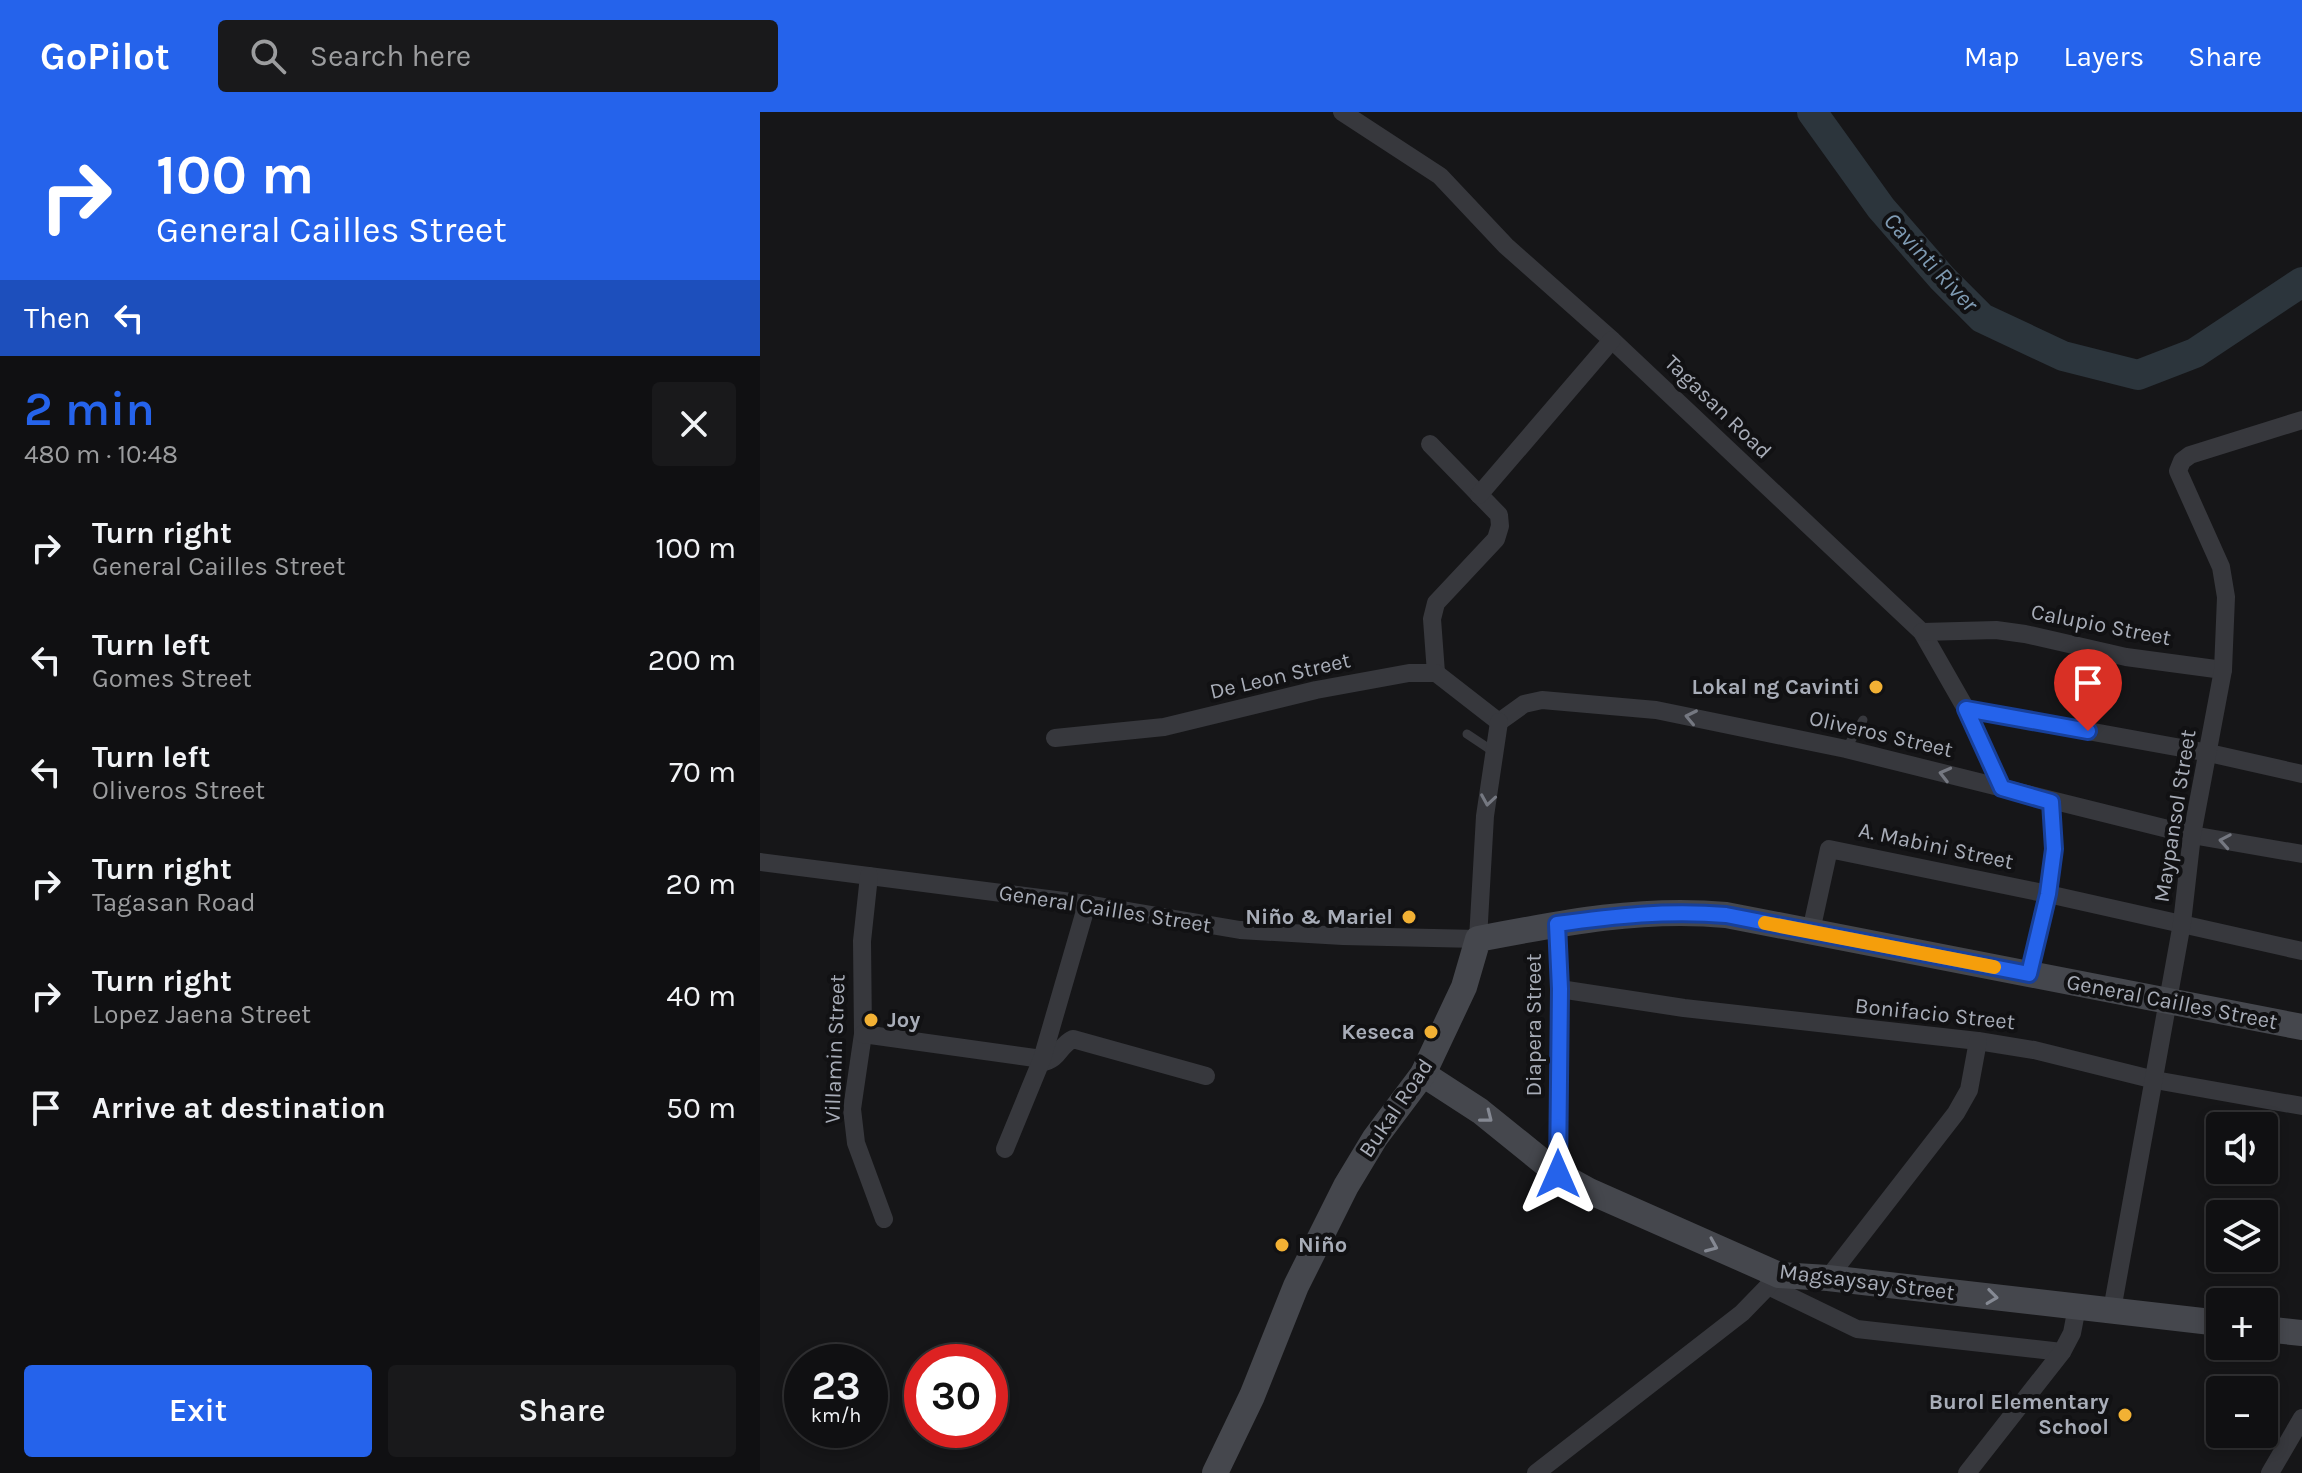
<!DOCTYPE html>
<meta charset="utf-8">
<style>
:root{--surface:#101012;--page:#19191b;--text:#f1f3f6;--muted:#9c9d9f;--line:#303032;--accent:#2563eb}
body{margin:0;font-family:Karla,sans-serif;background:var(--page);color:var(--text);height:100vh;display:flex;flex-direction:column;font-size:30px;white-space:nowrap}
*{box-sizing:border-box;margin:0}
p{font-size:26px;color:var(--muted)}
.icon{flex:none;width:44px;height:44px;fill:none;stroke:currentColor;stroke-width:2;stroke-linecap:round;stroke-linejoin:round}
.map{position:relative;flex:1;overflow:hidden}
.sheet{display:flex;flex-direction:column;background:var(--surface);width:760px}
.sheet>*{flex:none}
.hud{background:#2563eb;color:#fff;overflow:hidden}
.buttons{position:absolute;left:1446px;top:1000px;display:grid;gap:16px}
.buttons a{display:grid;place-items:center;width:72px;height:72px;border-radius:8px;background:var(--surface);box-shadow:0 4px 12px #0003,0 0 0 2px var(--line);font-size:40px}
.speed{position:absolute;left:24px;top:1232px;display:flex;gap:16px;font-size:40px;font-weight:700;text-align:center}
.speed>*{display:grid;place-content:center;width:104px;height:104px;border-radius:50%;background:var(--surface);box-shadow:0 4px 12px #0003,0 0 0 2px var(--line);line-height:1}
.speed small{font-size:20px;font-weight:400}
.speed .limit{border:12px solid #d22;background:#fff;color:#111}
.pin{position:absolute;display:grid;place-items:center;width:68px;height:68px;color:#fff;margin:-82px -34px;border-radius:50% 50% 50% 0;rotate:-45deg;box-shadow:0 0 8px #0007}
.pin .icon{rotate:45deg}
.me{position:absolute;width:88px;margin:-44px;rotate:0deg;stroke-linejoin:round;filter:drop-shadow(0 0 6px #0008)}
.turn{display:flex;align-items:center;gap:28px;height:168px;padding:0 24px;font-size:36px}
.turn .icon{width:104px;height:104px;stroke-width:2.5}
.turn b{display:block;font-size:56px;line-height:68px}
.then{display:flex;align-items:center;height:76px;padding:0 24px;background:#0003;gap:16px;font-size:30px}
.round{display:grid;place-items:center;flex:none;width:84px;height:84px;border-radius:8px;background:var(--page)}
.head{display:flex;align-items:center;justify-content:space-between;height:136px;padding:0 24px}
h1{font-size:48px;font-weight:600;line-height:60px;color:var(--accent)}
.primary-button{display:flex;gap:16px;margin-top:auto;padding:16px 24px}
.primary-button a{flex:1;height:92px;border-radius:8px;background:var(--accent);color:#fff;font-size:32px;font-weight:600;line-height:92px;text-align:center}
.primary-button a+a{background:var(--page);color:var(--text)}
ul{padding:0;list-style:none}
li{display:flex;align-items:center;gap:24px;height:112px;padding:0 24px}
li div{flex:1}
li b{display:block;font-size:30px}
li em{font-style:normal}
header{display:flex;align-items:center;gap:48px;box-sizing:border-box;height:112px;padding:0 40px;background:var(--accent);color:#fff}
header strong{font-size:38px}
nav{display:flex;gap:44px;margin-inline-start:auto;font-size:28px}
.search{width:560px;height:72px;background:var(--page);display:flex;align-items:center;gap:20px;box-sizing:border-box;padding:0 28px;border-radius:8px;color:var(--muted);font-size:30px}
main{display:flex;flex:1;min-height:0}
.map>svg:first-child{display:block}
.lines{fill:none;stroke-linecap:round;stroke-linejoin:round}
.river{stroke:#2c353c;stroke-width:30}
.lane{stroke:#37383d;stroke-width:9}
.street{stroke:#37383d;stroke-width:18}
.secondary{stroke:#45474d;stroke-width:26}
.oneway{stroke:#757881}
.oneway2{stroke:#858993}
.route-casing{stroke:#184099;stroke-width:20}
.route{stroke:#2563eb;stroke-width:14}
.slow{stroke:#f59e0b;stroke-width:14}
.poi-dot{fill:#f2b134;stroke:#111113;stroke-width:3}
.labels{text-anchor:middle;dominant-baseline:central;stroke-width:8;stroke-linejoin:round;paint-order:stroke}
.street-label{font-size:22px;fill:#a8adb8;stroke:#111113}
.poi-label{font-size:22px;font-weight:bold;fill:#a8adb8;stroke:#111113;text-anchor:end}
.water-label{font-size:24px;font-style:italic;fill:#7f9bb3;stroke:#111113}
</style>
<header>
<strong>GoPilot</strong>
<div class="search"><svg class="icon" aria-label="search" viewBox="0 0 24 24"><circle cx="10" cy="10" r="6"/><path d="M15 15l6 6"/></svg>Search here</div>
<nav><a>Map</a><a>Layers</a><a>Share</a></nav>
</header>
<main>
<section class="sheet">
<div class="hud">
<div class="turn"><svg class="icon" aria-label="right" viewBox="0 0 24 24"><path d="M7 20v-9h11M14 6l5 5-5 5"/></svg><div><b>100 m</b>General Cailles Street</div></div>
<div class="then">Then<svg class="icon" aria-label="left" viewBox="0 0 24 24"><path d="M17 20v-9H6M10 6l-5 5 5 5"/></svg></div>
</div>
<div class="head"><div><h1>2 min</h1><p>480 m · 10:48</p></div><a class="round"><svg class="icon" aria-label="close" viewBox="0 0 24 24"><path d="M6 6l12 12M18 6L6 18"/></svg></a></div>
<ul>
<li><svg class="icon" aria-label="right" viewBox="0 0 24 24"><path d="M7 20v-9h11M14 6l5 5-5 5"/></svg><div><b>Turn right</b><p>General Cailles Street</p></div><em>100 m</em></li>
<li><svg class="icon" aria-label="left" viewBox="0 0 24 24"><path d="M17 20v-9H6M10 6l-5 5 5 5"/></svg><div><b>Turn left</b><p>Gomes Street</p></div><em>200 m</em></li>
<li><svg class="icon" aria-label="left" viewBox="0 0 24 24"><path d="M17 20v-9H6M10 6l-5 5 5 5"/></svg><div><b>Turn left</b><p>Oliveros Street</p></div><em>70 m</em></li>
<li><svg class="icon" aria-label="right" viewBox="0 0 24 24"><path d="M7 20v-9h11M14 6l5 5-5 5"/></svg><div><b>Turn right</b><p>Tagasan Road</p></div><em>20 m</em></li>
<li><svg class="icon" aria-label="right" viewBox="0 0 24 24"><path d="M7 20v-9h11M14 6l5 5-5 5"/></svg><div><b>Turn right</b><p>Lopez Jaena Street</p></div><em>40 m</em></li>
<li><svg class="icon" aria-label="arrive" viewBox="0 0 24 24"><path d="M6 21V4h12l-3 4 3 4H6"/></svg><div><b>Arrive at destination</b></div><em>50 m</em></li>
</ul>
<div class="primary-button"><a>Exit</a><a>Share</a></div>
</section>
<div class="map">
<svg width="1542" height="1361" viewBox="0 0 1542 1361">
<rect width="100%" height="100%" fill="#161618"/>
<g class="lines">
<path class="river" d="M1052,0L1121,96L1182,166L1222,206L1303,244L1378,263L1435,241L1542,170"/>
<g class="lane">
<path d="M707,622L734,640"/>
<path d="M1086,637L1103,608"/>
</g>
<g class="street">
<path d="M582,0L680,64L746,134L852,228L1162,520L1206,597L1242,676"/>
<path d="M670,332L739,403L740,414L736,427L676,491L672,507L676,561"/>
<path d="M719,383L852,228"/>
<path d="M1162,520L1236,518L1265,522L1366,545L1463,558"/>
<path d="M1206,597L1449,641L1542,662"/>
<path d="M739,610L764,592L782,588L896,598L1086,637L1432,723L1542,742"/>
<path d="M295,626L404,615L556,578L649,561H676L739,610"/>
<path d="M0,750L327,792L480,818L583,824L718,827L725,704L739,610"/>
<path d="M109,764L102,829L103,922L92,997L96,1031L124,1107"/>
<path d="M797,812L800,877L798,1062"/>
<path d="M1051,819L1069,737L1288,782L1542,839"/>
<path d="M1269,862L1288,782L1294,737L1291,690"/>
<path d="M800,877L924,896L1218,929L1274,938L1395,968L1542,994"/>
<path d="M103,922L282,947"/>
<path d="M281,951C301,947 298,934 313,927L446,964"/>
<path d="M245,1037L282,947L327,792"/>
<path d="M1068,1166L1196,1001L1209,978L1218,929"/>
<path d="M1008,1174L1097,1217L1302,1240"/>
<path d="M1352,1198L1422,811L1432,723L1463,558L1466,485L1461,455L1418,359L1422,349L1430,343L1542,308"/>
<path d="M776,1361L982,1201L1019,1163"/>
<path d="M1207,1361L1302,1240L1312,1221L1317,1195"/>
<path d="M1510,1361L1542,1306"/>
</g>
<g class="secondary">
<path d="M663,962L720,999L798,1062L829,1079L1019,1163L1068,1166L1460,1211"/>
<path d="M1504,1217L1542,1221"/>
<path d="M455,1361L492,1284L536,1174L586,1074L615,1026L663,962L704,875L718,827C801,811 882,795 966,803L1542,915"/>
</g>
</g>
<defs><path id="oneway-chevron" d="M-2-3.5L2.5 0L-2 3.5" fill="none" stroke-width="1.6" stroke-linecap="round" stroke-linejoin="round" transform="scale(2)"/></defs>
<g class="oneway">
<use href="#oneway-chevron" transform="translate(931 605) rotate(-168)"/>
<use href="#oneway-chevron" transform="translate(1185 662) rotate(-166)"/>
<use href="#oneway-chevron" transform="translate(728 688) rotate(99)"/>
<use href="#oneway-chevron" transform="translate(1465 729) rotate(-170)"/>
</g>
<g class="oneway2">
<use href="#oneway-chevron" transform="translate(727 1005) rotate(38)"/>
<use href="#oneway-chevron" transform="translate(952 1134) rotate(23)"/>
<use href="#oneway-chevron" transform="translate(1232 1185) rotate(7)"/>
</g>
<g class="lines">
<defs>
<path id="route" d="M798,1062L800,877L797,812C854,804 908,798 966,803L1269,862L1288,782L1294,737L1291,690L1242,676L1206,597L1328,619"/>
</defs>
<use href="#route" class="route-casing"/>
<use href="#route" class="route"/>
<path class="slow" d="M1005,811L1234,855"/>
</g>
<g class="poi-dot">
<circle cx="1116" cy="575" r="8"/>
<circle cx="649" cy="805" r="8"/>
<circle cx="111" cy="908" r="8"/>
<circle cx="671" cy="920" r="8"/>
<circle cx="522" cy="1133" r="8"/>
<circle cx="1365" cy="1303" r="8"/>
</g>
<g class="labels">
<g class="street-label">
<text transform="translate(958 295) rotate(44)">Tagasan Road</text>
<text transform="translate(1341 513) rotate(11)">Calupio Street</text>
<text transform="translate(520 564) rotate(-13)">De Leon Street</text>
<text transform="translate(1121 622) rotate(13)">Oliveros Street</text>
<text transform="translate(1415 704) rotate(-81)">Maypansol Street</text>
<text transform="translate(1176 734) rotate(12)">A. Mabini Street</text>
<text transform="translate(345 797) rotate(9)">General Cailles Street</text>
<text transform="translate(1412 890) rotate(11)">General Cailles Street</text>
<text transform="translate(1175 902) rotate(6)">Bonifacio Street</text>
<text transform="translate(774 913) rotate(-90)">Diapera Street</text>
<text transform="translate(75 937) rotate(-88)">Villamin Street</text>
<text transform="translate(636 996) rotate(-56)">Bukal Road</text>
<text transform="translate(1107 1170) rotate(7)">Magsaysay Street</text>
</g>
<g class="poi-label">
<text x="1100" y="575">Lokal ng Cavinti</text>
<text x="633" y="805">Niño &amp; Mariel</text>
<text x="127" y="908" text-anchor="start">Joy</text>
<text x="655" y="920">Keseca</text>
<text x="538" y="1133" text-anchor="start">Niño</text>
<text x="1349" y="1290">Burol Elementary<tspan x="1349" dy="25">School</tspan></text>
</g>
<g class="water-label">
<text transform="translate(1171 150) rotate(47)">Cavinti River</text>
</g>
</g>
</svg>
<div class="buttons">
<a><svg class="icon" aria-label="sound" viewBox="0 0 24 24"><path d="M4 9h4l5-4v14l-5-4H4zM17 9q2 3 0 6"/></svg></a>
<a><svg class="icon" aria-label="layers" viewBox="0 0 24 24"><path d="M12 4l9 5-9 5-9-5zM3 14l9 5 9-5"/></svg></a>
<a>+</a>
<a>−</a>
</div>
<div class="speed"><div>23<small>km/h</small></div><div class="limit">30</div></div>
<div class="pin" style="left:1328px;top:619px;background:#d93025"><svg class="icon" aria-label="arrive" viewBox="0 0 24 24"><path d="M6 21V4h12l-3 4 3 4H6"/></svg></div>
<svg class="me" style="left:798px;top:1062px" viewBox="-20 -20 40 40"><path d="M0-17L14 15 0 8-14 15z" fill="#2563eb" stroke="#fff" stroke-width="4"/></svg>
</div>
</main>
